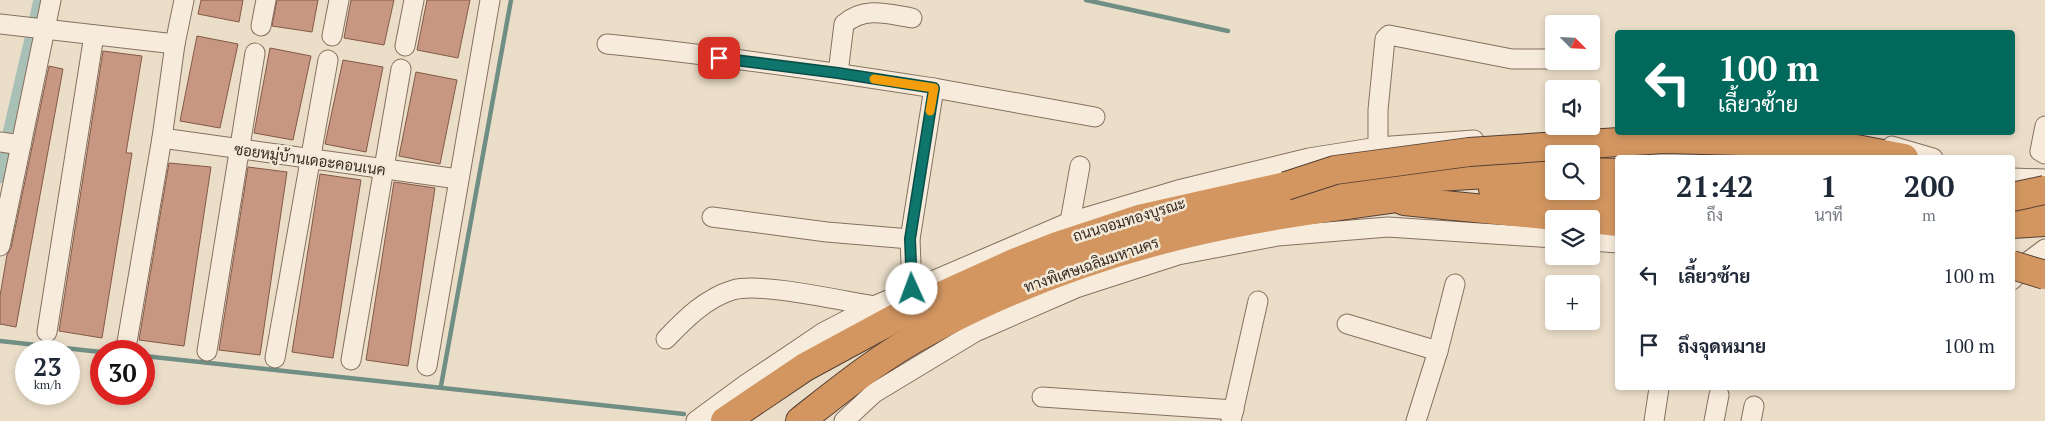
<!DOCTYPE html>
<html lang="th">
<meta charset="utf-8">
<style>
:root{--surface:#fff;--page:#f6f6f7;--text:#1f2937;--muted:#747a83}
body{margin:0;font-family:"PT Serif",Sarabun,serif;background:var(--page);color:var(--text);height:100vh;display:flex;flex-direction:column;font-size:19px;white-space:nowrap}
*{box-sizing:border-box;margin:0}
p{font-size:16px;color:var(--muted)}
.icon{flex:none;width:28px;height:28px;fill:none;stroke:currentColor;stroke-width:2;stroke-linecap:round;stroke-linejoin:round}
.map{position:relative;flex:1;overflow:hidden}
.side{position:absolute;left:1615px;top:155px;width:400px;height:235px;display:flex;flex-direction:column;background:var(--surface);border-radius:5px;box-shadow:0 2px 8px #0003}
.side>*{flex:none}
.top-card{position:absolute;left:1615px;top:30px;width:400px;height:105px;border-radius:5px;box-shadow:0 2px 8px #0003;background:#00695c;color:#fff;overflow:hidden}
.needle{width:32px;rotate:114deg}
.buttons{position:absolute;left:1545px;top:15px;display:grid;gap:10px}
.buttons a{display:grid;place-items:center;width:55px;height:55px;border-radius:5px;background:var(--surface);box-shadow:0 2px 8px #0003;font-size:25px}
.speed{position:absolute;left:15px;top:340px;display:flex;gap:10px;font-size:25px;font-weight:700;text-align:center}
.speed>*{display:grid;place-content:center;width:65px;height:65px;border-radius:50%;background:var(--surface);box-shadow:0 2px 8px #0003;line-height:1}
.speed small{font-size:12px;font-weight:400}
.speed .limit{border:8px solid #d22;background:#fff;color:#111}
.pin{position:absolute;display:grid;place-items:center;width:42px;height:42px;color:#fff;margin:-21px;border-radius:10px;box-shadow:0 2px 8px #0006}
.me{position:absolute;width:55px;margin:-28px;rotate:358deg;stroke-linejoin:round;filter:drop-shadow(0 0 4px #0008)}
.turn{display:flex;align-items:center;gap:18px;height:105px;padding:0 20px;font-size:22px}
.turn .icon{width:65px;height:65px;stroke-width:2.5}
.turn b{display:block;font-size:35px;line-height:42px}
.eta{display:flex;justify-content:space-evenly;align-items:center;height:85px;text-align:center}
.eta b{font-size:30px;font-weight:700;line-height:35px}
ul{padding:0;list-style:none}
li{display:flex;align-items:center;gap:15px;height:70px;padding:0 20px}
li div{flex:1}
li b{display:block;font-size:19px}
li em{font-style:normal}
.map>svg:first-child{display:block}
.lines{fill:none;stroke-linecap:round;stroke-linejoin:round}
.stream{stroke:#708e84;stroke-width:4.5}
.canal{stroke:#a9c0b7;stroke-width:15}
.building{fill:#c79782;stroke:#845946}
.minor-casing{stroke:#86705f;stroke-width:21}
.highway-casing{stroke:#553f32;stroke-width:30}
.minor{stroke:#f7ecdc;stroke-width:19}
.highway{stroke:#d39661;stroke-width:28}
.highway-bridge-casing{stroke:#553f32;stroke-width:30;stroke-linecap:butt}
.highway-bridge{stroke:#d39661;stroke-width:28}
.route-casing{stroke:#0a4d48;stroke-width:12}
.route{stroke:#0f766e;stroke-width:9}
.slow{stroke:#f59e0b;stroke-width:9}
.labels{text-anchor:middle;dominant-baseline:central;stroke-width:5;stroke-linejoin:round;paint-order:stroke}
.street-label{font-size:15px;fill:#382a21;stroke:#f3e9d8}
</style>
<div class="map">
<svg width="2045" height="421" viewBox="0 0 2045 421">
<rect width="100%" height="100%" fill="#ebdec9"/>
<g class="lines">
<g class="stream">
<path d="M1086,0L1228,31"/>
<path d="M0,341L101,352"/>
<path d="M144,356L684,414"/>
<path d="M441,386L511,0"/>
</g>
<path class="canal" d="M0,176L41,0"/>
</g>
<g class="building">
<path d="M201,0H243L239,22L198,14Z"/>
<path d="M277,0H318L312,32L272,26Z"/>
<path d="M351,0H394L384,45L344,38Z"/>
<path d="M427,0H470L458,58L417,50Z"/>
<path d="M197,36L238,44L220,128L180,121Z"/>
<path d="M270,48L311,56L293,140L254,133Z"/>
<path d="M103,51L142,56L126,153H132L102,338L59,331Z"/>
<path d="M343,60L383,67L366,152L325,144Z"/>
<path d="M49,66L63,69L16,327L0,324V296L7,255L11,248Z"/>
<path d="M416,72L457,80L440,164L399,156Z"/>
<path d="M169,163L211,167L184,346L139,340Z"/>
<path d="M248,167L287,172L260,355L219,350Z"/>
<path d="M320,174L361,180L333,358L292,352Z"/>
<path d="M394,182L435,188L408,366L366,360Z"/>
</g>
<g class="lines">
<defs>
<g id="minor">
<path d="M0,24L175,44"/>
<path d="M261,26L266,0"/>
<path d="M332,36L339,0"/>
<path d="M607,44C716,55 825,71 934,88L910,239L912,289"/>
<path d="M405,46L414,0"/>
<path d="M838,73L844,24C865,6 888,14 912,18"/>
<path d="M934,88L1095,117"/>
<path d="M2045,126L2040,151L2045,154"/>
<path d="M162,138L458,179"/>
<path d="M0,142L21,145"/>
<path d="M1892,146L1933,158"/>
<path d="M1378,147V110L1385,39L1389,35L1512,59H1554"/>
<path d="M2012,178L2045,179"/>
<path d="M712,217L827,232L910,239"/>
<path d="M1070,222L1080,166"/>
<path d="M1591,241L1618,243"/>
<path d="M0,246L51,0"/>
<path d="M2012,280L2029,261L2045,249"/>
<path d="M1347,324L1438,351"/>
<path d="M47,332L94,35"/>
<path d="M666,339C685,319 706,298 733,290C761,282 842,301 874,306"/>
<path d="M127,342L162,138L175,44L184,0"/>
<path d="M207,351L255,53"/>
<path d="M275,358L328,60"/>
<path d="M351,360L401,69"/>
<path d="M427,366L490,0"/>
<path d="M1042,397L1234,410"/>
<path d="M696,421L745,385L824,332L874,306L1070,222L1178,190L1309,158L1378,147L1474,140"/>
<path d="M844,421L874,393L975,332L1076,288L1178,255L1278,236L1388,227L1554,238"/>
<path d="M1231,421L1258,301"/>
<path d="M1416,421L1438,351L1455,284"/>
<path d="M1654,421L1659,388"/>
<path d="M1714,421L1719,395"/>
<path d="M1751,421L1754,406"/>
</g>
<g id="highway">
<path d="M1824,143L1904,158"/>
<path d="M1591,172L1618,173"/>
<path d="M1493,189L1618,195"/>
<path d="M2012,198L2045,218"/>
<path d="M1404,201L1585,219"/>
<path d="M1591,219L1618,222"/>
<path d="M2012,224L2045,222"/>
<path d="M725,421L805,367L912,309L1016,262L1057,246L1139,219L1286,186L1554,170"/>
<path d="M800,421C841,389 881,356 927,332C997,294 1073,264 1151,243C1240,218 1334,207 1426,194"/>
</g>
</defs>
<use href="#minor" class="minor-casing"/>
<use href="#highway" class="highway-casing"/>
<use href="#minor" class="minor"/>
<use href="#highway" class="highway"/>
<defs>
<g id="highway-bridge">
<path d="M1286,186L1335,170L1469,152L1664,139L1824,143"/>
<path d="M2012,197L2045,190"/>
<path d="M2012,265L2045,275"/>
</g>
</defs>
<use href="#highway-bridge" class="highway-bridge-casing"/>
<use href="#highway-bridge" class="highway-bridge"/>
</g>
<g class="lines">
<defs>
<path id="route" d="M719,58L838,73L934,88L910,239L912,289"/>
</defs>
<use href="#route" class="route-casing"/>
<use href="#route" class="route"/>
<path class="slow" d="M874,79L934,88L930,111"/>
</g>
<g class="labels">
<g class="street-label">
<text transform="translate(310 159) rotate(8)">ซอยหมู่บ้านเดอะคอนเนค</text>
<text transform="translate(1129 219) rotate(-17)">ถนนจอมทองบูรณะ</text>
<text transform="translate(1091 264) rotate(-19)">ทางพิเศษเฉลิมมหานคร</text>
</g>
</g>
</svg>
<div class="buttons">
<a><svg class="needle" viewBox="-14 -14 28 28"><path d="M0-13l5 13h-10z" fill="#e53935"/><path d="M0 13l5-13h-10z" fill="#747a83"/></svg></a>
<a><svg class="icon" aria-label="sound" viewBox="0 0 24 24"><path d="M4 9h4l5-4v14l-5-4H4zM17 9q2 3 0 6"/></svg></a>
<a><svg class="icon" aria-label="search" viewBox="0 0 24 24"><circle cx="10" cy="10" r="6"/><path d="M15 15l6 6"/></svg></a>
<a><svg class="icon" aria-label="layers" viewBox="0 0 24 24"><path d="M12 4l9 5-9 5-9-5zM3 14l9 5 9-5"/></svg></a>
<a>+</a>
</div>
<div class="speed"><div>23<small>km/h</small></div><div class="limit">30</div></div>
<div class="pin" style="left:719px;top:58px;background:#d93025"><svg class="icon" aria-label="arrive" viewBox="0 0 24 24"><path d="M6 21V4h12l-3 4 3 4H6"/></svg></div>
<svg class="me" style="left:912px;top:289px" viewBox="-20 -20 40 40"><circle r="19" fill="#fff"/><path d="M0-13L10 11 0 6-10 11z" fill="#0f766e"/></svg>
<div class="top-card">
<div class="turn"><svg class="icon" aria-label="left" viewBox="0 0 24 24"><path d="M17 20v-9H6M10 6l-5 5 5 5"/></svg><div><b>100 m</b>เลี้ยวซ้าย</div></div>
</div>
<section class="side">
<div class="eta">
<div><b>21:42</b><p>ถึง</p></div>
<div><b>1</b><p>นาที</p></div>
<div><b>200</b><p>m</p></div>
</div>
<ul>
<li><svg class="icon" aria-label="left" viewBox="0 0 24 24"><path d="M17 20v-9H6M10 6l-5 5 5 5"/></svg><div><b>เลี้ยวซ้าย</b></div><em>100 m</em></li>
<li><svg class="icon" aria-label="arrive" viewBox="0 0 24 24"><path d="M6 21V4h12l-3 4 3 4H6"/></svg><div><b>ถึงจุดหมาย</b></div><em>100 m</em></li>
</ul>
</section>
</div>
